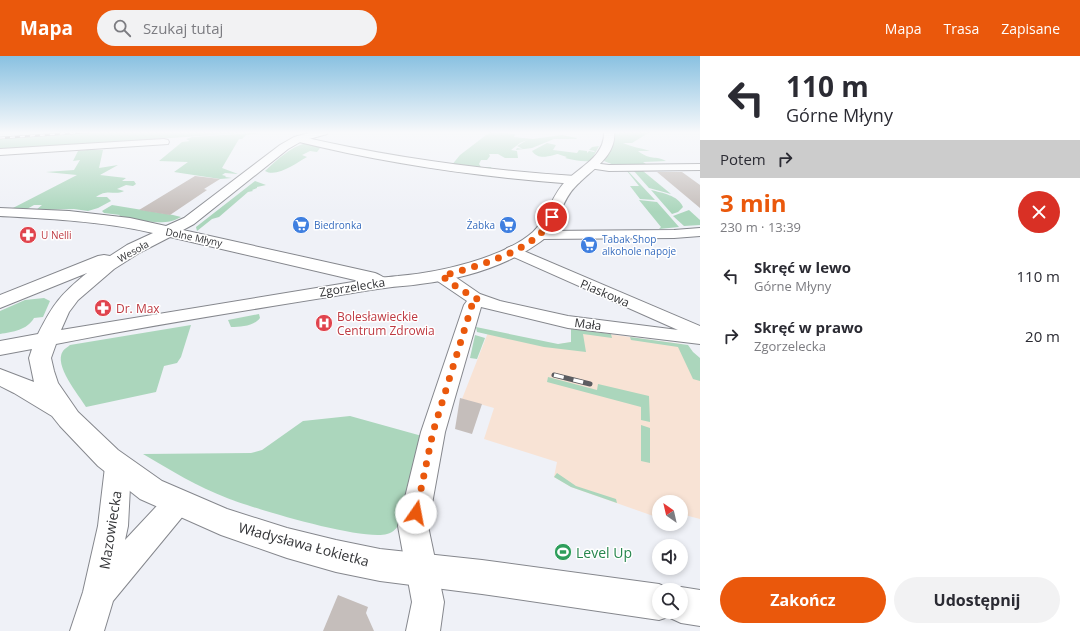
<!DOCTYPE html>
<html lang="pl">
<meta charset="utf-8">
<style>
:root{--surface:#fff;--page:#f2f2f3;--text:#2b2b33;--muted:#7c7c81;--accent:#ea580c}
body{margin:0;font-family:"Open Sans",sans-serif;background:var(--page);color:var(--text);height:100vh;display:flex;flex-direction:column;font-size:15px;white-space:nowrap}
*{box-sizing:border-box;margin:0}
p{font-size:13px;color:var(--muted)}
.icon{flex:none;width:22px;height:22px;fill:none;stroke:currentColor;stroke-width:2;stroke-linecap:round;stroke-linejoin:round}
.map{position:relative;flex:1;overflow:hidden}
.side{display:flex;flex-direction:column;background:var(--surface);width:380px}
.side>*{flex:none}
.banner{background:#fff;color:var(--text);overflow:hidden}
.needle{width:26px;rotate:326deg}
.controls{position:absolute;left:652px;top:439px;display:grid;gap:8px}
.controls a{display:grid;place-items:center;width:36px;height:36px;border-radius:50%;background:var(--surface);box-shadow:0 2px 6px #0003;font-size:20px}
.pin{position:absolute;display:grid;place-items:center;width:34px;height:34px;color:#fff;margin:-17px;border:2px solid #fff;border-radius:50%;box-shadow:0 1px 4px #0007}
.me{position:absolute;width:44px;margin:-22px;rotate:12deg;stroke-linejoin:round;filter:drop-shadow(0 0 3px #0008)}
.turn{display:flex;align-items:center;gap:14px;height:84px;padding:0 20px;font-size:18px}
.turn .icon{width:52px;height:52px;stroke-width:2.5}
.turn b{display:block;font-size:28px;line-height:34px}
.then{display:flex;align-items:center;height:38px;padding:0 20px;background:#0003;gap:8px;font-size:15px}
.round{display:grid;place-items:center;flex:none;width:42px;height:42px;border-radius:21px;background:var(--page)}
.overview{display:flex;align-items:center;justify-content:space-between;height:68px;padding:0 20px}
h1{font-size:24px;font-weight:700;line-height:30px;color:var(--accent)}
.action{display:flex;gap:8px;margin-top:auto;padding:8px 20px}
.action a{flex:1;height:46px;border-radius:24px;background:var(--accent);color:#fff;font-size:16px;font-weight:700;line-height:46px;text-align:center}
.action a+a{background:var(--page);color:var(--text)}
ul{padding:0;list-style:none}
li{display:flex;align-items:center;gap:12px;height:60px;padding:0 20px}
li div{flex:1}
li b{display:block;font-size:15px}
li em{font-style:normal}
header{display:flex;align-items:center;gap:24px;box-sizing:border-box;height:56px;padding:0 20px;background:var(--accent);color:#fff}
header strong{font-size:19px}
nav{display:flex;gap:22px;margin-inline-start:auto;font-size:14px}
.search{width:280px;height:36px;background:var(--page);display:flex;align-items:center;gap:10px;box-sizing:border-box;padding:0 14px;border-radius:22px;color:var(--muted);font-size:15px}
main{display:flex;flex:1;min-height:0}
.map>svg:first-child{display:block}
.education{fill:#f8e3d5}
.green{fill:#abd6bc}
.building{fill:#c5bebb}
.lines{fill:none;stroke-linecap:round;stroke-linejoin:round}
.minor-casing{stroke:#85878d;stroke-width:2}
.tertiary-casing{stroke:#85878d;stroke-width:2}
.minor{fill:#fff;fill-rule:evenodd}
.tertiary{fill:#fff;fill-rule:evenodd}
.rail-far1-casing{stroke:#5c5d61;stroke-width:2.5}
.rail-casing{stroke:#5c5d61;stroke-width:5}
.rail-far1{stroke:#fff;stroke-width:1.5;stroke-dasharray:5;stroke-linecap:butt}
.rail{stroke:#fff;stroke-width:3.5;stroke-dasharray:10;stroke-linecap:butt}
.route{stroke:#ea580c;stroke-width:7;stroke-dasharray:0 12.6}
.labels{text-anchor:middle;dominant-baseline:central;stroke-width:3;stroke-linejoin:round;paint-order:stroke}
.far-shop-label{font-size:10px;fill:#366cbe;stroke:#fff;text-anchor:start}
.far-health-label{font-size:10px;fill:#be3a42;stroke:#fff;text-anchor:start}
.far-street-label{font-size:10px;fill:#333437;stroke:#fff}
.street-label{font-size:12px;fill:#333437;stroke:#fff}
.health-label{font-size:12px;fill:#be3a42;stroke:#fff;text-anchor:start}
.near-street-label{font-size:14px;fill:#333437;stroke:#fff}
.near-leisure-label{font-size:14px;fill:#27864d;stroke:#fff;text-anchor:start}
</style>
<header>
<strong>Mapa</strong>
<div class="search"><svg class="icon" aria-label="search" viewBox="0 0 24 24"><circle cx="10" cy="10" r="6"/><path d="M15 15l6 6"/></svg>Szukaj tutaj</div>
<nav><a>Mapa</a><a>Trasa</a><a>Zapisane</a></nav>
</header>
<main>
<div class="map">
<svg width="700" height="575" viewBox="0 0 700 575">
<rect width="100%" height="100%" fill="#eff1f7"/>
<path class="education" d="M571,273L682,288L700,313V463L681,458V446H659V462L571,431L554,421L557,406L484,383L494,352L462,343L489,274L555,289L571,286Z"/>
<g class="green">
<path d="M105,76H257L0,94V83Z"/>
<path d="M269,76L246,79L242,83H239L222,112L238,118L225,117L222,119L226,120L225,121L232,122L220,123L174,116L188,106L159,105L182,86L190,85L186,83L192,81Z"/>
<path d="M490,76L515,78L514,81L533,83L562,79L577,82L576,83H554L532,92L516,94L517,92L523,93L517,90L527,84L520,87L511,94L517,95L518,102H505L498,98H489L490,100L487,104H481L479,108L481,111H491L492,113L451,110L460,99Z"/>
<path d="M618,76H650L632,87H623C632,91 641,92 650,95H638C651,105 655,99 666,105L643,106L646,108L644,109H614L604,105L611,92L614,77L619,78Z"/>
<path d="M306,87L319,90L320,92L317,96L310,95L302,99L307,101C296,107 277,122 265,115C277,104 290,91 306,87Z"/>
<path d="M547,87L556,89L553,94L577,97L579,94L587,95V97L589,95L594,96L595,95L589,94L592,91L599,90L591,105C582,106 574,104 565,102L567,101C564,100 560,99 558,98C554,98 539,106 532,95Z"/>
<path d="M87,94H103L99,112L118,109L100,119L126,122L122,125H134L136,128L133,130L126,129L117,133L124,135C114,140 108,132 96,141H107L111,145L98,152L88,155L74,153L36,154L42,149H34L27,153H11L77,119L46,116L74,114L80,104L73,105L78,95Z"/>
<path d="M627,115H628L655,144L640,143L630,130H639Z"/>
<path d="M634,115H643L671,138L649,132Z"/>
<path d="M255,125L266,129L257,131V132L252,134L253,135L248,136L219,161L212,163L197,175L196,171Z"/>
<path d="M651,134C662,137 678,139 683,151L678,156L672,158Z"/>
<path d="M639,144L657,146L679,171L659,173L661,171Z"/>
<path d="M112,149L173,159L181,161C163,172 138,163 119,160L120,159L104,157L102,155Z"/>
<path d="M689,154L700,164V169L684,170L673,160Z"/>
<path d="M44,242L50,245L43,261L34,262C27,274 13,276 0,278V255L25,244Z"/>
<path d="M259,258L260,262C254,270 241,271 231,271L228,264Z"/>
<path d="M191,269L181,301L177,307L164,310L156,336L86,351C79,339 53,309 63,295C64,293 68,291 70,289Z"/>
<path d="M476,271L558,288L571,286V273L611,278L612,282L583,278L586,296L544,291L477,276Z"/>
<path d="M475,279L485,282L477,303L470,302Z"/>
<path d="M630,281L688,289L693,296L700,302V325L693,323L678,291L631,284Z"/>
<path d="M548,321L597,334L598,328L649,340L650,366L641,364V351L547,326Z"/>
<path d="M350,360L422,380L400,466C397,472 394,476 387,478C362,485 255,453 227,442C198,431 170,414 143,398L251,397L262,394L303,365Z"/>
<path d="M641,369L650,372V407L641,405Z"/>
<path d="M557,417L576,430L616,443L617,447L571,431L554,421Z"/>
</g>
<g class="building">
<path d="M657,116H682L700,129V152Z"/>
<path d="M195,120L220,123L204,133L207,134L170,159L139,154Z"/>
<path d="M460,342L482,348L472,378L455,373Z"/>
<path d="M338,539L368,551L366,557L374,575H323Z"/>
</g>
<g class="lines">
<defs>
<g id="minor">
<path d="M298,80C389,101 481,114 575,120L579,121L581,124L579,127L575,128C480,121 387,108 295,85L293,83Z"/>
<path d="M164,83L168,84L169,86L168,88L0,99V93Z"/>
<path d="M593,107L609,109L700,108V114L609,115L589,112L587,110L589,108Z"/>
<path d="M700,172V180L674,182L539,183L534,182L532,179L534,176L539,175L674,174Z"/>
<path d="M512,190L700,270V288L568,272L481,251L445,376L428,470L444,546L440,575H406L412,546L398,470L421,376L464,249L467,245L436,224L434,220L436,216L442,215L448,216L480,238L500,245L568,260L678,274L507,198L504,195L507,192Z"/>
<path d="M118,400L127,404L131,411L128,470L125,484L168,438L178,434L188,438L192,446L188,454L113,545L104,575H70L83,536L98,470L105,411L109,404Z"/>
</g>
<path id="tertiary" d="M312,76H328L327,78L302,85L288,93L194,168L183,174L375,217C378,218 381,220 383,221C387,222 394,220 398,220C437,217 504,202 533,176C548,162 551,139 566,125C581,110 605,100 604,76H614C617,101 589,115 575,131C559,147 559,173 540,186C505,211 461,223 420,228C409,230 397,230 385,232C369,234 352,237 335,240C242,255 148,270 56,288L51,302L54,315L58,327L78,356L118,394L162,425L227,453L287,472L336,484L380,493L482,504L659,528L672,534H659V556H681V534H673L681,531L700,534V570L681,567L668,561L659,564L482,538L380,525L336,516L287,502L221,479L140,443L98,410L60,370L52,360L14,337L0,330V313L34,326L29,302L32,293L0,299V285L38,278C53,248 61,238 87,217L0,252V239L98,200L104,199L110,200L127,189L153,177C102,165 51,163 0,160V152L69,155L130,162L166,170L184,162L280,89L294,81ZM170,181L359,225L61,274L69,256L78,244L114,213L139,197Z"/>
</defs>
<use href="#minor" class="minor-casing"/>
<use href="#tertiary" class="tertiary-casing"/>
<use href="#minor" class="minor"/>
<use href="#tertiary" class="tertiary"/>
<defs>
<path id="rail-far1" d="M0,82L88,76"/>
<path id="rail" d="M554,319L590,328"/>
</defs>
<use href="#rail-far1" class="rail-far1-casing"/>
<use href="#rail" class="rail-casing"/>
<use href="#rail-far1" class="rail-far1"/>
<use href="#rail" class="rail"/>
</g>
<linearGradient id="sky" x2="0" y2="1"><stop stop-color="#89c1e1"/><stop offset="0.49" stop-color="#f8f9fb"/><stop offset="1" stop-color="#f8f9fb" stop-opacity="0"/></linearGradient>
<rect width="700" height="156" fill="url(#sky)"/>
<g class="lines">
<path class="route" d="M416,457L433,376L472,249L479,244L458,232L442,220C473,211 539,195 552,161"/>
</g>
<defs>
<symbol id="supermarket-disc" viewBox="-11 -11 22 22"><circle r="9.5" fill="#3f7fe0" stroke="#fff"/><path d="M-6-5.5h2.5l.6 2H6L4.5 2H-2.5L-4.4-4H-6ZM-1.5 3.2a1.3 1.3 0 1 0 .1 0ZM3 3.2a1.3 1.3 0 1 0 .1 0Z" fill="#fff"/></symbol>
<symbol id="pharmacy-disc" viewBox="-11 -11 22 22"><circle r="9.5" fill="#e0444e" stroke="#fff"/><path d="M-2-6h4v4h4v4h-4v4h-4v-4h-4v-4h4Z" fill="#fff"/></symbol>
<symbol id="hospital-disc" viewBox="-11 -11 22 22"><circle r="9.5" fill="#e0444e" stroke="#fff"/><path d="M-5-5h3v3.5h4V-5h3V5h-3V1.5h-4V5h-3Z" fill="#fff"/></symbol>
<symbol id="stadium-disc" viewBox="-11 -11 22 22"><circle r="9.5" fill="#2e9e5b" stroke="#fff"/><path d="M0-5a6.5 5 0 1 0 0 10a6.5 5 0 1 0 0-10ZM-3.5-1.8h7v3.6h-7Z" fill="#fff"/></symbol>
</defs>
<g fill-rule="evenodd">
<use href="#supermarket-disc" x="291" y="159" width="20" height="20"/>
<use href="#supermarket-disc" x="498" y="159" width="20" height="20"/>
<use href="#pharmacy-disc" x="18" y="169" width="20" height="20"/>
<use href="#supermarket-disc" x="579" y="179" width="20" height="20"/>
<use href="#pharmacy-disc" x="93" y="242" width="20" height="20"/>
<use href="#hospital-disc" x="314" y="257" width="20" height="20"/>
<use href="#stadium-disc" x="553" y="486" width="20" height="20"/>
</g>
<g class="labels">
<g class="far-shop-label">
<text x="314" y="169">Biedronka</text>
<text x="495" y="169" text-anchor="end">Żabka</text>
<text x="602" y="183">Tabak Shop<tspan x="602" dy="12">alkohole napoje</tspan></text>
</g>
<g class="far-health-label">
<text x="41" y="179">U Nelli</text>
</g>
<g class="far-street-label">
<text transform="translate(194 181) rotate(12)">Dolne Młyny</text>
<text transform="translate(133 195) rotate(-29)">Wesoła</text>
</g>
<g class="street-label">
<text transform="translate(352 231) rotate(-9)">Zgorzelecka</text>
<text transform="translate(605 237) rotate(23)">Piaskowa</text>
<text transform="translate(588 268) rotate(7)">Mała</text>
</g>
<g class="health-label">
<text x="116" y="252">Dr. Max</text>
<text x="337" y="260">Bolesławieckie<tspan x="337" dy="14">Centrum Zdrowia</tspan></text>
</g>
<g class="near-street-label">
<text transform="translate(110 474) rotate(-81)">Mazowiecka</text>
<text transform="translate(304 488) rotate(15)">Władysława Łokietka</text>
</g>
<g class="near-leisure-label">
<text x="576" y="496">Level Up</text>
</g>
</g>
</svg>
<div class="controls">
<a><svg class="needle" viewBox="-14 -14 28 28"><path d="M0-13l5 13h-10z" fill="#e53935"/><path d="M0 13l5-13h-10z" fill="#7c7c81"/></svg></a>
<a><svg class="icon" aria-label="sound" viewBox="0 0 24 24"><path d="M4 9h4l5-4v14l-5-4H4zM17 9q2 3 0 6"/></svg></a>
<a><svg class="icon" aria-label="search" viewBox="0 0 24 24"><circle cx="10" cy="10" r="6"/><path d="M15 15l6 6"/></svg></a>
</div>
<div class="pin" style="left:552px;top:161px;background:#d93025"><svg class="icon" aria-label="arrive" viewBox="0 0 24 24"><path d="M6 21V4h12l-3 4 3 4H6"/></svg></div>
<svg class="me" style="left:416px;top:457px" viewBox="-20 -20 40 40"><circle r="19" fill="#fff"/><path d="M0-13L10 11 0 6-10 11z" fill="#ea580c"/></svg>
</div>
<section class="side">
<div class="banner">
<div class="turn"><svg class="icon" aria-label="left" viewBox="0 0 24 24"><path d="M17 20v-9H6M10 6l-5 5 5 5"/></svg><div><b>110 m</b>Górne Młyny</div></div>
<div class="then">Potem<svg class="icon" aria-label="right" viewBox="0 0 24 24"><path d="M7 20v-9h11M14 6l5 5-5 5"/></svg></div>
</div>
<div class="overview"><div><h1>3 min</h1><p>230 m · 13:39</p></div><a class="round" style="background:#d93025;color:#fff"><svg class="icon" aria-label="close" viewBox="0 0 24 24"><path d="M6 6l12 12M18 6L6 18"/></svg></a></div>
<ul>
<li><svg class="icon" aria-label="left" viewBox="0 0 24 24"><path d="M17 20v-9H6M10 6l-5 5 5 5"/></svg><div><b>Skręć w lewo</b><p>Górne Młyny</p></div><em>110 m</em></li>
<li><svg class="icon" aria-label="right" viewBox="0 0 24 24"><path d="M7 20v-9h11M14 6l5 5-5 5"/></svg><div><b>Skręć w prawo</b><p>Zgorzelecka</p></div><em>20 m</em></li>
</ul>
<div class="action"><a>Zakończ</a><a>Udostępnij</a></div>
</section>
</main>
